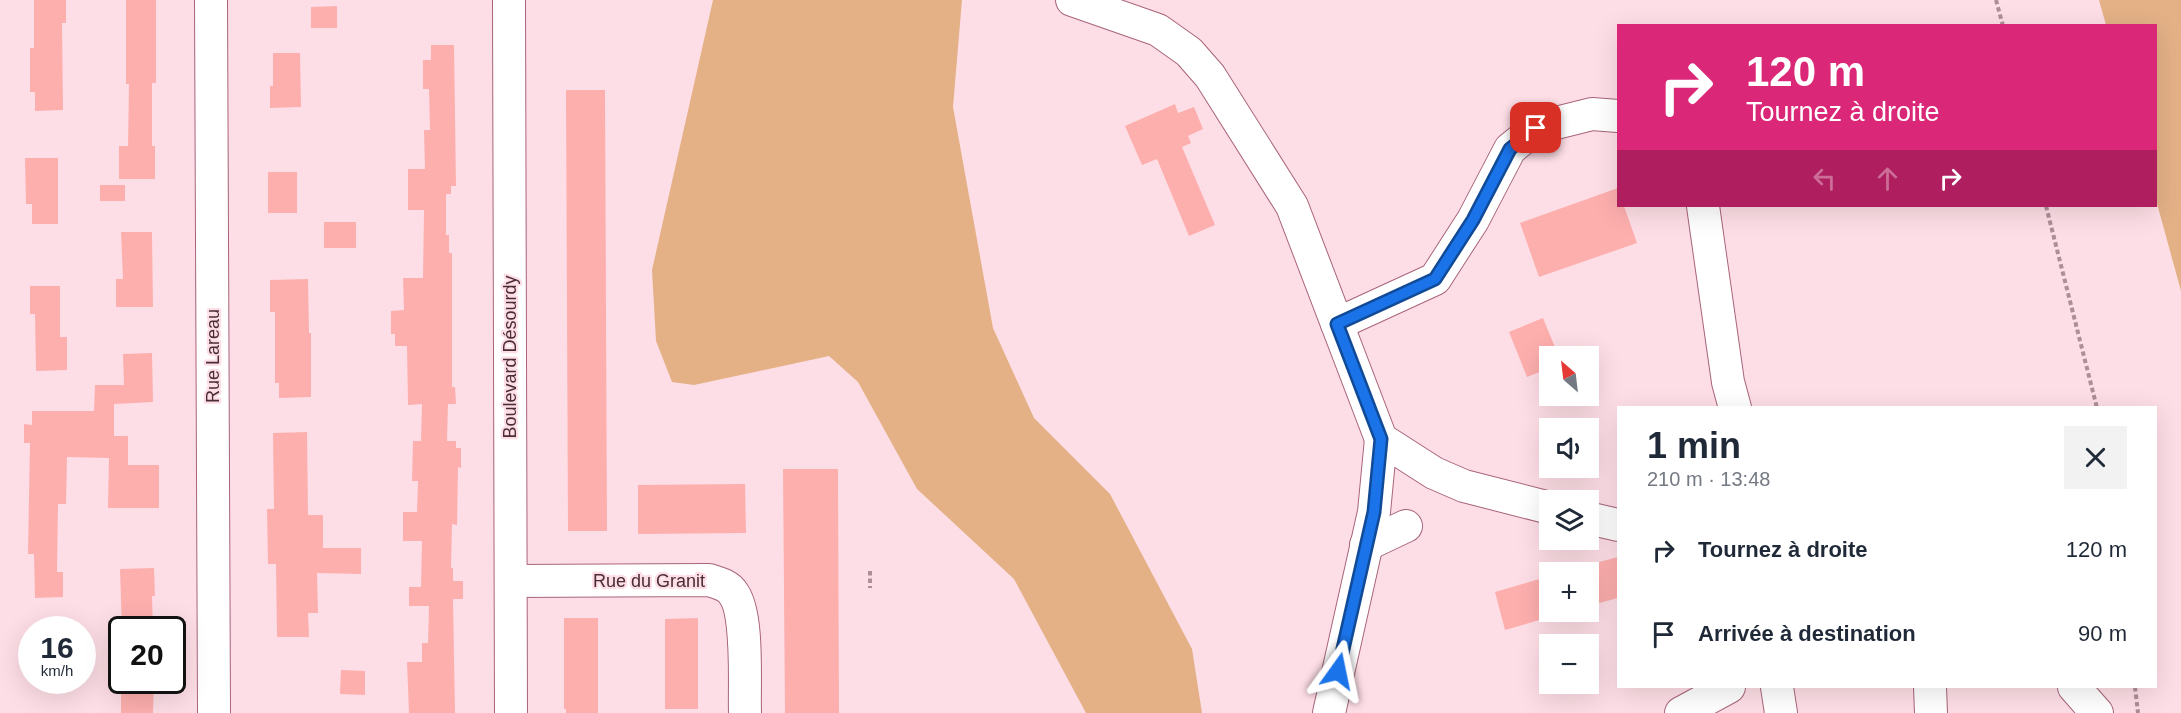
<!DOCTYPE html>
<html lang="fr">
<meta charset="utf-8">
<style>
:root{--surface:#fff;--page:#f2f2f3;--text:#1f2937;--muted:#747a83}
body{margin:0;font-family:Arial,sans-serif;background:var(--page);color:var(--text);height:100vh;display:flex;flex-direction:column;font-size:22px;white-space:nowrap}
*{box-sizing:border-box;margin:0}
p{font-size:20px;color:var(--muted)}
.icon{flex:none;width:33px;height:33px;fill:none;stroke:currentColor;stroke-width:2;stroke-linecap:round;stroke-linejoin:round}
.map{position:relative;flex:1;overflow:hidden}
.drawer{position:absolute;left:1617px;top:406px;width:540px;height:282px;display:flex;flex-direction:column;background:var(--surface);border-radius:0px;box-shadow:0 6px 24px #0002}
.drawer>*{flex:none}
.banner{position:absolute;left:1617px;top:24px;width:540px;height:183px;border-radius:0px;box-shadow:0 6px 24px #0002;background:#db2777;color:#fff;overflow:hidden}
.needle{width:39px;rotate:332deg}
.fabs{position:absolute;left:1539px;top:346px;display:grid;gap:12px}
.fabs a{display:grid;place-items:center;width:60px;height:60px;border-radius:0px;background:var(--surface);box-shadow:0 6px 24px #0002;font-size:30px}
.speed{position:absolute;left:18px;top:616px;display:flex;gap:12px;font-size:30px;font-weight:700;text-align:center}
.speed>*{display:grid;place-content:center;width:78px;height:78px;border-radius:50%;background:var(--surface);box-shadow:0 6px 24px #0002;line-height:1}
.speed small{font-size:15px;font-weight:400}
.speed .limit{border:3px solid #111;border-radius:9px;background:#fff;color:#111}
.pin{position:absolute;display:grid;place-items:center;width:51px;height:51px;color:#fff;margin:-26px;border-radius:12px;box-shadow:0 3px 9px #0006}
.me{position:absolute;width:66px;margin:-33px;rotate:12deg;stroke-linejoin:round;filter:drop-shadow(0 0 4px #0008)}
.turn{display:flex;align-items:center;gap:21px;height:126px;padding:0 30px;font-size:27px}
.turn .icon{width:78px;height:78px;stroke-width:2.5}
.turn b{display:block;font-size:42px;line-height:51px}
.lanes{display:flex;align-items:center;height:57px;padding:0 30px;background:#0003;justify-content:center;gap:30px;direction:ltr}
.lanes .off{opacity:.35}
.round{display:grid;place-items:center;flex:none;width:63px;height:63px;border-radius:0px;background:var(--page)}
.summary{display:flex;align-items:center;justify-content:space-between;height:102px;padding:0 30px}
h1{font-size:36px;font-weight:700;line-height:45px}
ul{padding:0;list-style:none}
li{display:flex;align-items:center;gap:18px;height:84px;padding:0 30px}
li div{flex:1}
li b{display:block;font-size:22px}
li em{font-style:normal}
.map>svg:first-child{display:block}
.green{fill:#e4b187}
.building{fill:#fdafae}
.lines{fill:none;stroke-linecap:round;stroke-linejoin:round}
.minor-casing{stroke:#a86479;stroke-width:34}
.path{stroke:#ad8e96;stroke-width:4;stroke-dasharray:4.5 3;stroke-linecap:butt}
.minor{stroke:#fff;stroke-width:32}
.route-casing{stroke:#114b97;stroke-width:15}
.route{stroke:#1a73e8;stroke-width:10}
.labels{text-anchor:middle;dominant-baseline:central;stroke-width:4.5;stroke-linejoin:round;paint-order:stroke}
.street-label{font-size:18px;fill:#4a2c35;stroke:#fedee6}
</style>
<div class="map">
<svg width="2181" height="713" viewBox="0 0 2181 713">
<rect width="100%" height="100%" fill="#fedee6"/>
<g class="green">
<path d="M713,0H962L953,107L993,328L1034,418L1110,494L1192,649L1202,713H1086L1014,579L917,489L858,382L829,356L694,385L672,382L656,341L652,270Z"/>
<path d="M2099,0H2181V291L2156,200V26L2106,25Z"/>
</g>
<g class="building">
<path d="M34,0H66V23H62L63,110L35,111V92H30V48H34Z"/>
<path d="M126,0H156V83H152V146H155V179H119V146H128L129,84H126Z"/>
<path d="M337,6V28H311V7Z"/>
<path d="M431,45H454L456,186H451V194H446V235H449V253H452V387H455L456,404H448L447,441H456V448H461V468L458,467L457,525L452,524L451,568H453V581H463V599H453L455,713H409L407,662H422V643H428L429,606H409V587H421L422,541H403V512H417L418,481H412L413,441H421L422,404L408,405L407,346H395V334H391V311L404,310L403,278H423L424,210H408V169H425L424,130H430L429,89H423V60H431Z"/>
<path d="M273,53H300L301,107L270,108V86H273Z"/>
<path d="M566,90H605L607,531H568Z"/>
<path d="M1175,104L1178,113L1194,107L1203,129L1188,136L1191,143L1182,147L1215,225L1189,236L1157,159L1142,165L1125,126Z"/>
<path d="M25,158H58V224H32V204H26Z"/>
<rect x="268" y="172" width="29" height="41"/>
<rect x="100" y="185" width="25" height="16"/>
<path d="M1618,188V206H1624L1637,243L1539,277L1520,223Z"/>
<rect x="324" y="222" width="32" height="26"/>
<path d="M121,232H152L153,307H116V279H123Z"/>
<path d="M308,279L309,333H311V397L279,398V383H275V312H270V280Z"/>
<path d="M30,286H60V337H67V370L36,371L35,314H30Z"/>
<path d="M1543,318L1559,357H1550V368L1527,377L1509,332Z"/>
<path d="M152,353L153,402L114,404V436H128V465H159V508H108L109,458L67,457L66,504H58L57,572H63V597L35,598L34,554H28L30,443H24V424L32,425V411H94L95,385H124L123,354Z"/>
<path d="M307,432L308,515H323V548H361V574L317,573L318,613H308L309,637H277L276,564H268L267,509H274L273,433Z"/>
<path d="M783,469H838L839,713H785Z"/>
<path d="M745,484L746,533L638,534V485Z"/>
<path d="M1618,557V598L1588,606V565Z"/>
<path d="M154,568L155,596H152L153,630H122L120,569Z"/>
<path d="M1550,576V617L1505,630L1495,592Z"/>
<path d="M564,618H598V713H566V709H564Z"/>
<path d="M698,618V709H665V619Z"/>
<path d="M341,670L365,671V695L340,694Z"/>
<path d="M121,681H154L153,713H121Z"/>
</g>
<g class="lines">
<defs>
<g id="minor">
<path d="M211,0L214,713"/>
<path d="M509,0L511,713"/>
<path d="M1072,0L1158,30L1189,52L1210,76L1292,206L1381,439L1434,473L1464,486L1550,508"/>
<path d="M1703,206L1728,382L1735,408"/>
<path d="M1337,324L1435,279L1473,220L1510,149L1536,128L1592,114L1618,116"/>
<path d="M1588,518L1618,525"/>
<path d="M1366,545L1406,526"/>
<path d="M511,581L709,580C718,583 728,585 733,593C749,613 744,685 745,713"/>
<path d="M1777,687L1781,713"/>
<path d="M1930,687L1931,713"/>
<path d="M2074,687L2097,713"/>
<path d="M1329,713L1374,512L1381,439"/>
<path d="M1681,713L1729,687"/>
</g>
</defs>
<use href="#minor" class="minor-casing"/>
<g class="path">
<path d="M1996,0L2003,26"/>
<path d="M2046,206L2097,408"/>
<path d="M870,571V588"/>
<path d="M2135,687L2138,713"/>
</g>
<use href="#minor" class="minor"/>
</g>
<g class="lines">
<defs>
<path id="route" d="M1338,671L1374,512L1381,439L1337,324L1435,279L1473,220L1510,149L1536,128"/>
</defs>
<use href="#route" class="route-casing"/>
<use href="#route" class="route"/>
</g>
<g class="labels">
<g class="street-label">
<text transform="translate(213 356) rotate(-90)">Rue Lareau</text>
<text transform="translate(510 357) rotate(-90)">Boulevard Désourdy</text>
<text x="649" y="581">Rue du Granit</text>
</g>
</g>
</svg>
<div class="fabs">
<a><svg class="needle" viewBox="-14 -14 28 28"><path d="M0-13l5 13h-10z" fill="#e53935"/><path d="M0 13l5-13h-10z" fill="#747a83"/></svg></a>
<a><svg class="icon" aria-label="sound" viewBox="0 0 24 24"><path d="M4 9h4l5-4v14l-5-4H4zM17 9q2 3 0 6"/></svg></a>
<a><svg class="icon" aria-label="layers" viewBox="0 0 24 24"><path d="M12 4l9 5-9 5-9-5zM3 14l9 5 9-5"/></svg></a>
<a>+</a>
<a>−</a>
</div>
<div class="speed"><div>16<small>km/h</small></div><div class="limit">20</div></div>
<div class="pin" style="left:1536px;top:128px;background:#d93025"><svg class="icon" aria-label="arrive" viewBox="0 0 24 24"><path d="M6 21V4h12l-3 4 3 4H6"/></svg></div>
<svg class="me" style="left:1338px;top:671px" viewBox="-20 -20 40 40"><path d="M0-17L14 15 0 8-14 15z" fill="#1a73e8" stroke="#fff" stroke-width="4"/></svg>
<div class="banner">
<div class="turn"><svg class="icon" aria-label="right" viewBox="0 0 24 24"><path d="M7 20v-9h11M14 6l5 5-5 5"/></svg><div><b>120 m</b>Tournez à droite</div></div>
<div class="lanes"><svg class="icon off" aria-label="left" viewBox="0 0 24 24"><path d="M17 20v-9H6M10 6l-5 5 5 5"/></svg><svg class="icon off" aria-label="ahead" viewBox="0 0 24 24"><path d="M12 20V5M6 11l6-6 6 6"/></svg><svg class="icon" aria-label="right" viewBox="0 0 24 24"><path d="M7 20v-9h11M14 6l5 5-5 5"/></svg></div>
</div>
<section class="drawer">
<div class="summary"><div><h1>1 min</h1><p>210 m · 13:48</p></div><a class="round"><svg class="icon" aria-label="close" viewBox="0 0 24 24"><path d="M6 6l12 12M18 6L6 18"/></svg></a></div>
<ul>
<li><svg class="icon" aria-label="right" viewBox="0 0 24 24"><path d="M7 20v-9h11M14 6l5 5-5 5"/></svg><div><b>Tournez à droite</b></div><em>120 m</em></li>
<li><svg class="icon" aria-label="arrive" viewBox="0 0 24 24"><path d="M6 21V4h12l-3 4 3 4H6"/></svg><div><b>Arrivée à destination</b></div><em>90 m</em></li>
</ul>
</section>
</div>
